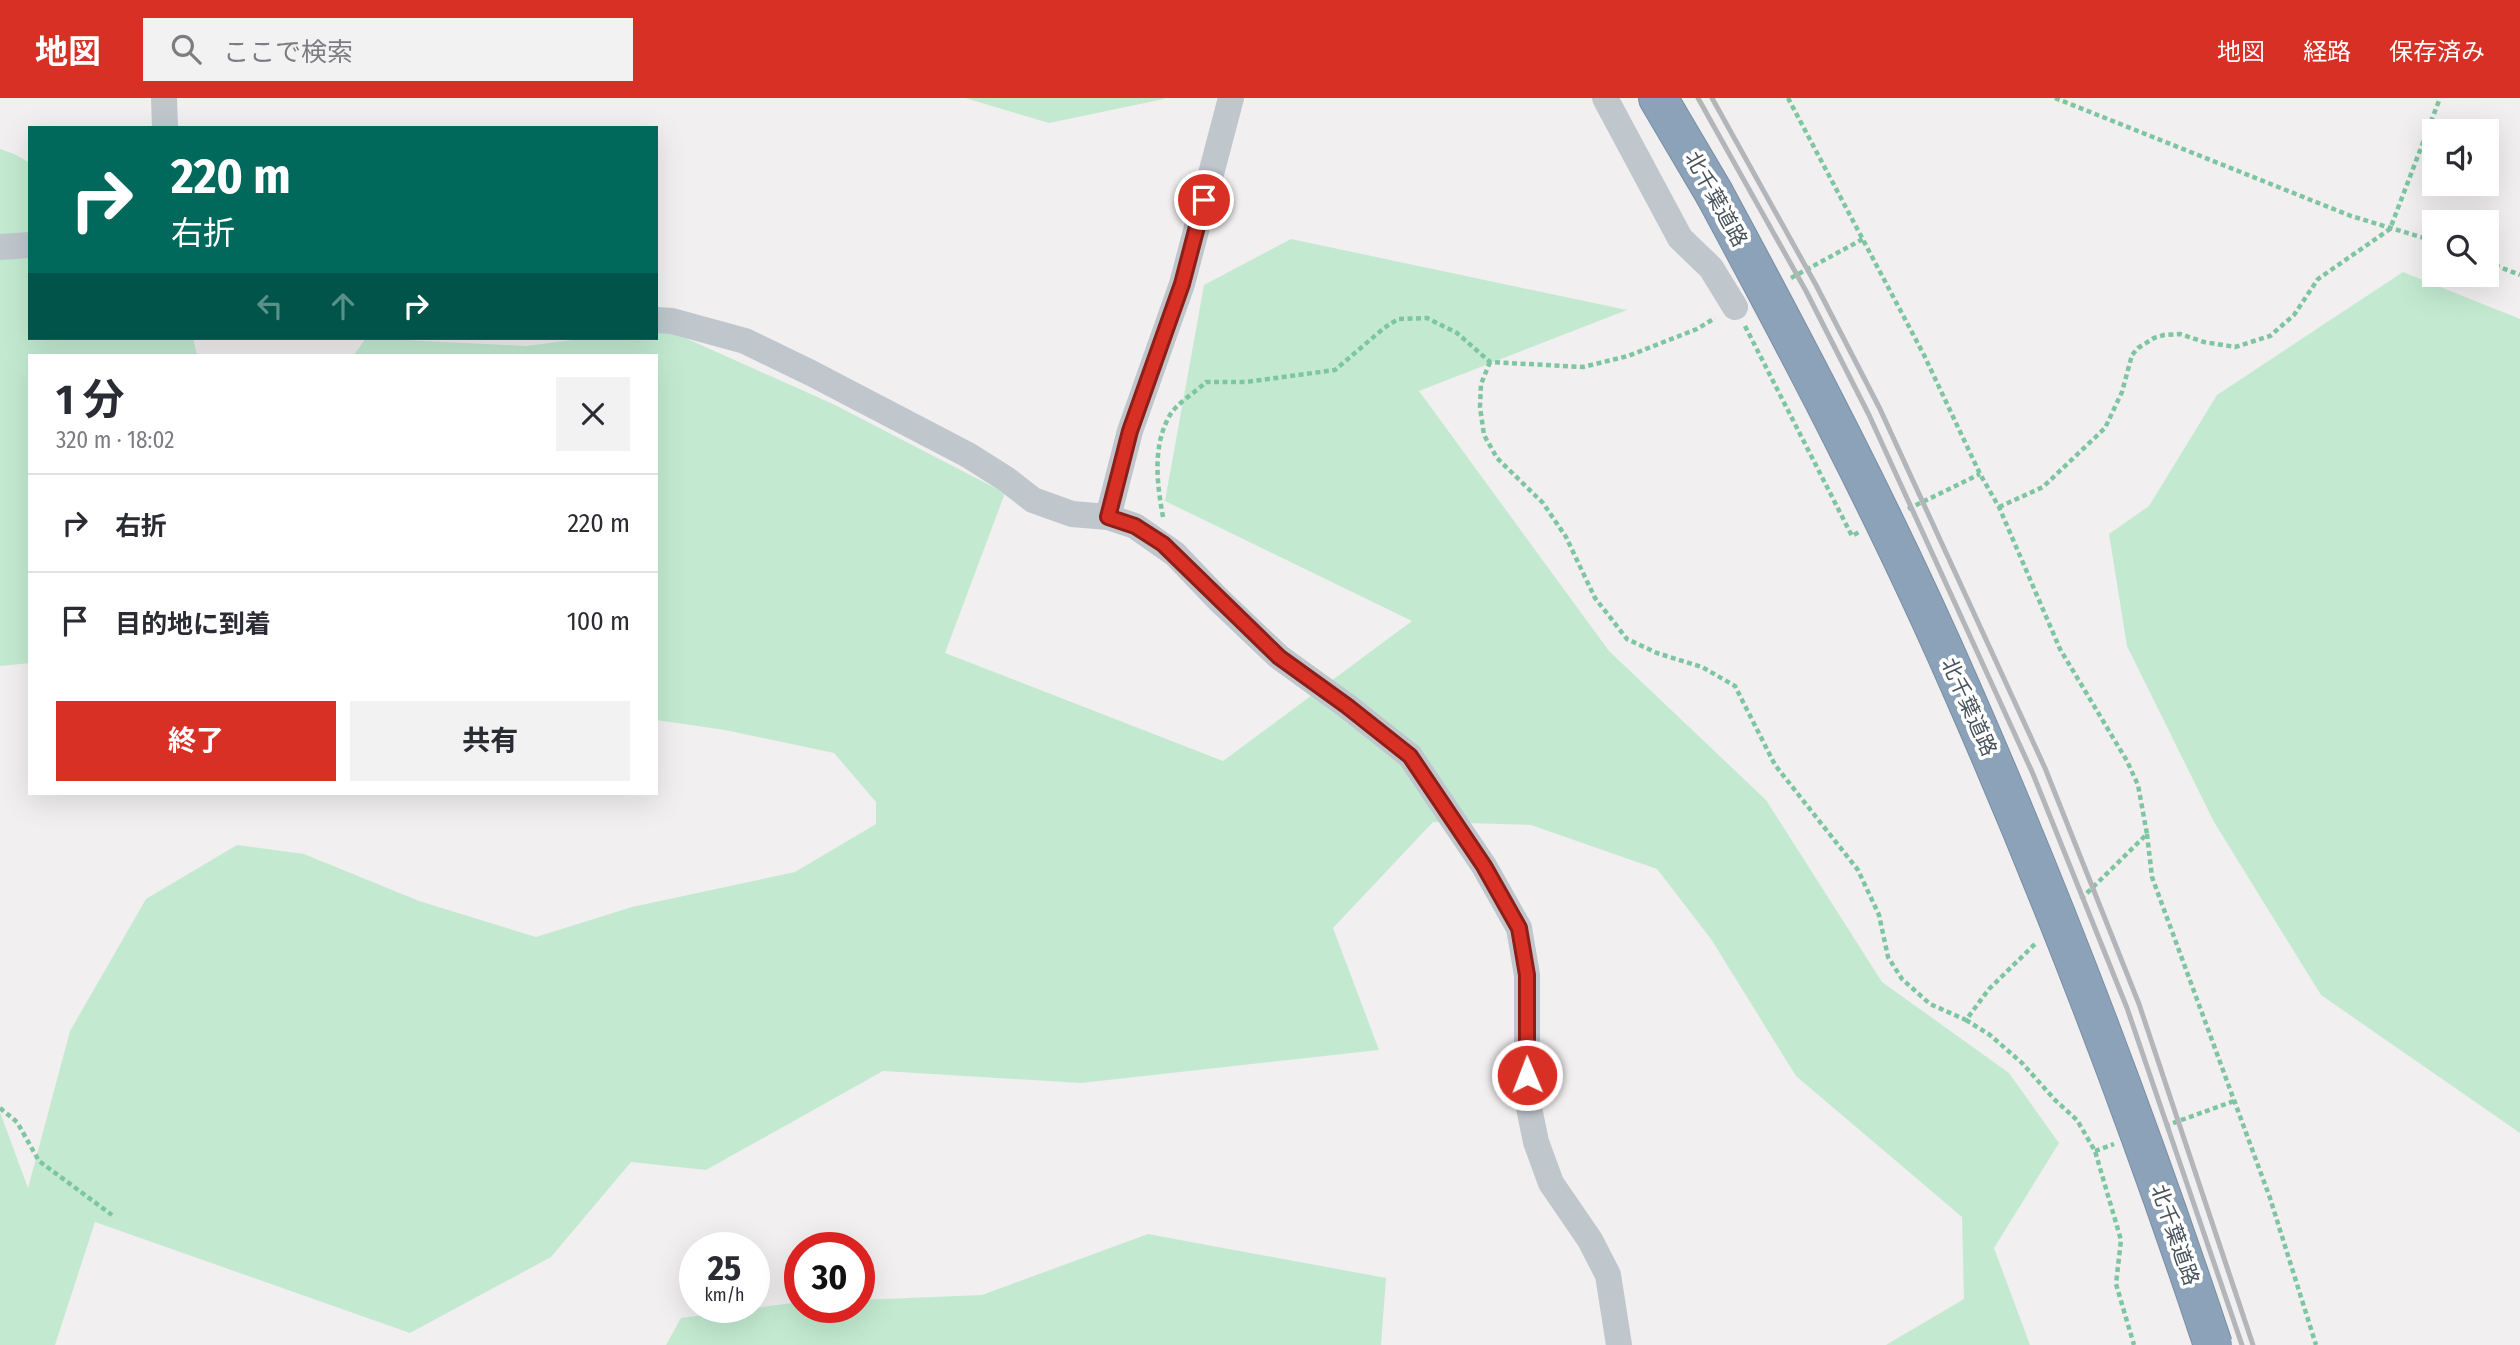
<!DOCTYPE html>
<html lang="ja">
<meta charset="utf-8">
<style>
:root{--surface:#fff;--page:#f2f2f3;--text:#2b2b33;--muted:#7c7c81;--line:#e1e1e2;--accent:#d93025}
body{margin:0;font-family:"Fira Sans Condensed","Noto Sans JP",sans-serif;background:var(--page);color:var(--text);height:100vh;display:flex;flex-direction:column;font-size:26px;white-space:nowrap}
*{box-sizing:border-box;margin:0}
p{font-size:23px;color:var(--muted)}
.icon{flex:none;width:38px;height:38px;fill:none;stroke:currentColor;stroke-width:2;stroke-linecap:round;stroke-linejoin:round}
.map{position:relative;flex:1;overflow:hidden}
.panel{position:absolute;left:28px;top:256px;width:630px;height:441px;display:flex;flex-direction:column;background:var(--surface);border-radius:0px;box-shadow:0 7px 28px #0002}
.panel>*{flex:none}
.guide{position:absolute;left:28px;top:28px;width:630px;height:214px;border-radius:0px;box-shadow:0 7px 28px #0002;background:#00695c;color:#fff;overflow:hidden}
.buttons{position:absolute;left:2422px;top:21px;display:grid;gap:14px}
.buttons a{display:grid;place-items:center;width:77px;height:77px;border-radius:0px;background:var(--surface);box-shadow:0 7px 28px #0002;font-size:35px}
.speed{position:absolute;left:679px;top:1134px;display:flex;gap:14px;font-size:35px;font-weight:700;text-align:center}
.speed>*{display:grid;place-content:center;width:91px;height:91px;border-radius:50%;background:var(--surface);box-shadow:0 7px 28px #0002;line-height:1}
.speed small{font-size:18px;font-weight:400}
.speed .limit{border:10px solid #d22;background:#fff;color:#111}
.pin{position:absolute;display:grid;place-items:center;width:60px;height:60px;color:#fff;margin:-30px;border:4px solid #fff;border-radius:50%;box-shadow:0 2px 7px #0007}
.me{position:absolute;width:77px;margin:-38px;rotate:359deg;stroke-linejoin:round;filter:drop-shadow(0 0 5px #0008)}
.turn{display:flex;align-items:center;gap:24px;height:147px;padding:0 28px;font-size:32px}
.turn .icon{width:91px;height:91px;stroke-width:2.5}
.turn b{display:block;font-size:49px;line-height:60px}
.lanes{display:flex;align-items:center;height:66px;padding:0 28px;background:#0003;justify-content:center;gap:35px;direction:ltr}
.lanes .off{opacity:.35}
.round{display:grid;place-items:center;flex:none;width:74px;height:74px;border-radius:0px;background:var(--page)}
.headline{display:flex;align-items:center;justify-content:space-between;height:119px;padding:0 28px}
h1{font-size:42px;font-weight:700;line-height:52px}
.primary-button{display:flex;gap:14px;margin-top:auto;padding:14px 28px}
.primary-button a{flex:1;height:80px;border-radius:0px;background:var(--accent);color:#fff;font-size:28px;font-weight:700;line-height:80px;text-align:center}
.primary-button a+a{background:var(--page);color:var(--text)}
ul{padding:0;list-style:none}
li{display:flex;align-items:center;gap:21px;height:98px;padding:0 28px;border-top:2px solid var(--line)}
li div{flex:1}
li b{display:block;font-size:26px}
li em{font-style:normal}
header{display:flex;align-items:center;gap:42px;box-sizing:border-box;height:98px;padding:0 35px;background:var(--accent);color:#fff}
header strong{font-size:33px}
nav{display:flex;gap:38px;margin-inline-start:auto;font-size:24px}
.search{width:490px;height:63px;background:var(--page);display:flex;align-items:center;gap:18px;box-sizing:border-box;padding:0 24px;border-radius:0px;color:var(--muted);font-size:26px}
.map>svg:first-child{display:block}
.green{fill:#c3ead1}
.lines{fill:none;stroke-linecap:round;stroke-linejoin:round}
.highway-casing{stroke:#788ea4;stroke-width:40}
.path{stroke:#7ec5a1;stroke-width:4.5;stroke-dasharray:5 3.5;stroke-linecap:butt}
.minor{stroke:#bfc7cd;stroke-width:26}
.highway{stroke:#8ca2b9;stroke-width:38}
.rail{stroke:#b2b5b9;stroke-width:5}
.highway-bridge-casing{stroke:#788ea4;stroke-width:40;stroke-linecap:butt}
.highway-bridge{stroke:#8ca2b9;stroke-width:38}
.route-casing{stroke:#8d1f18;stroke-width:18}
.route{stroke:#d93025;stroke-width:12}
.labels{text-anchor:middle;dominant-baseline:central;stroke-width:7;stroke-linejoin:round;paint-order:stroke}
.street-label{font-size:21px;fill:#49535b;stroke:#fff}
</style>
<header>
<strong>地図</strong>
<div class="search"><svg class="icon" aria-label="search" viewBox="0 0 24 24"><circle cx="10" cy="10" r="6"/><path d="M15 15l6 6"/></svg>ここで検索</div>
<nav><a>地図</a><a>経路</a><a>保存済み</a></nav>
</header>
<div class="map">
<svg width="2520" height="1247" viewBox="0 0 2520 1247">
<rect width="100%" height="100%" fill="#f1efef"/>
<g class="green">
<path d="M965,0H1164V1L1049,25Z"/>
<path d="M0,51L14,56L30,65V240H193L197,257H30V565L0,568Z"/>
<path d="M1291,141L1627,212L1419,293L1609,553L1766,702L1882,884L2009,975L2059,1045L1994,1150L2030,1247H1886L1964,1201L1962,1119L1796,978L1711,841L1657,771L1531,727L1433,724L1333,830L1379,952L1081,985L883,973L706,1072L631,1064L551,1159L410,1235L95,1124L55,1247H0V1014L28,1090L70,933L146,801L237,747L304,756L419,803L536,839L632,809L795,774L876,726V704L834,655L725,632L656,622V257H354L366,240L527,248L587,240H656V230H663L833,306L1005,395L945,555L1223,663L1412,523L1165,403L1204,187Z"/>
<path d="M2403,174L2520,221V1035L2321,897L2214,724L2127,548L2109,436L2149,408L2217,297Z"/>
<path d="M1148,1136L1386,1180L1381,1247H666L681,1220L800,1204V1209H859V1202L982,1197Z"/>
</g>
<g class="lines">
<defs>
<path id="highway" d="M1658,0L1714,95"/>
</defs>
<use href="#highway" class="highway-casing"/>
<g class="path">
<path d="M1788,0L1924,257L1980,376L1999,409L2060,551L2127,663L2138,687L2147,736L2081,801"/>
<path d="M2055,0L2351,118L2434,143"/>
<path d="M2487,164L2520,177"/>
<path d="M1791,180L1863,141"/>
<path d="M1745,228L1852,438L1859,434"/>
<path d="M1490,264L1481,286L1480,309L1484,337L1497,360L1543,405L1566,439L1595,500L1627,541L1657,555L1702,569L1735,588L1775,667L1858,772L1879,817L1888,859L1902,881L1930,906L1966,922L1989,891L2037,844"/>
<path d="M1999,409L2043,389L2105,330L2122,294L2132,257L2138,250L2154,240L2164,237L2180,236L2204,244L2235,249L2270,238L2294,217L2318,181L2390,131L2440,0"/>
<path d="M1908,411L1980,376"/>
<path d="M1163,419C1157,386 1152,348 1170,317C1177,305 1196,294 1206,284H1246L1335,272L1384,230L1398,221L1427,220L1457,235L1490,264L1583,269L1628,258L1697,231L1715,220"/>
<path d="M2147,736L2152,779L2270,1100L2316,1247"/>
<path d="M1966,922L1990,937L2022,965L2055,1002L2077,1022L2095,1053L2121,1142L2116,1186L2134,1247"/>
<path d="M0,1010L17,1024L39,1063L112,1117"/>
<path d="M2165,1028L2234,1003"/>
<path d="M2095,1053L2114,1046"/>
</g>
<g class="minor">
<path d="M164,0L165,30"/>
<path d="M1605,0L1680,140L1711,170L1735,209"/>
<path d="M0,149L30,147"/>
<path d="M656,222L672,223L745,243L811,275L968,357L1006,381L1033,402L1072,416L1108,419L1135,428L1175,456L1218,501L1279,559L1347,608L1410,658L1484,768L1519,830L1527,877V1000L1536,1044L1551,1085L1590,1142L1608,1177L1619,1247"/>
<path d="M1108,419L1130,333L1182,186L1231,0"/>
</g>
<use href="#highway" class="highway"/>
<g class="rail">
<path d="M1698,0L1806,193L1869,317L2033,676L2127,910L2242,1247"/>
<path d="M1712,0L1816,187L1880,311L2045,670L2139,906L2253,1247"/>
</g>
<defs>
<path id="highway-bridge" d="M1714,95C1802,258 1888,422 1962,592C2056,806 2139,1025 2213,1247"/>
</defs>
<use href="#highway-bridge" class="highway-bridge-casing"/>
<use href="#highway-bridge" class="highway-bridge"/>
</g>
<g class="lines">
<defs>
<path id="route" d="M1204,102L1182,186L1130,333L1108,419L1135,428L1163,446L1279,559L1347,608L1410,658L1484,768L1519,830L1527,877V977"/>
</defs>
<use href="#route" class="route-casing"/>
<use href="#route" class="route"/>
</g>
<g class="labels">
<g class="street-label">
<text transform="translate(1716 101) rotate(61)">北千葉道路</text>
<text transform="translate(1969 609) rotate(66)">北千葉道路</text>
<text transform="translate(2175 1137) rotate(71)">北千葉道路</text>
</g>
</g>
</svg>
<div class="buttons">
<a><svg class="icon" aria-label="sound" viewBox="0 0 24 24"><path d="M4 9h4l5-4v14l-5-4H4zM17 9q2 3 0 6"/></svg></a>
<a><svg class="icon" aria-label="search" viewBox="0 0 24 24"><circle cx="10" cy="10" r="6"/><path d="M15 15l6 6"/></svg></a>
</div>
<div class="speed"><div>25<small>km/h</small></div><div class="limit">30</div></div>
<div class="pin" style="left:1204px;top:102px;background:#d93025"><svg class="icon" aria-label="arrive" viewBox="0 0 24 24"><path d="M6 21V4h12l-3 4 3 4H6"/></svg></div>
<svg class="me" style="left:1527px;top:977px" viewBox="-20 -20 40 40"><circle r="17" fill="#d93025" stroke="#fff" stroke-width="3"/><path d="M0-11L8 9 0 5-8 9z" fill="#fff"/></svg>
<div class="guide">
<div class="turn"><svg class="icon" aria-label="right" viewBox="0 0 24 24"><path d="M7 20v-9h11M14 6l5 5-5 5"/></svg><div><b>220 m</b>右折</div></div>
<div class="lanes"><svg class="icon off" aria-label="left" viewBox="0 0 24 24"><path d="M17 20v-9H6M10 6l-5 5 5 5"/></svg><svg class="icon off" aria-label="ahead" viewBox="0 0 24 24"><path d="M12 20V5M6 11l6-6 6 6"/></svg><svg class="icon" aria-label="right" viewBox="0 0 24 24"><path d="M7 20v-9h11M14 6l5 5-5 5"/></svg></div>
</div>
<section class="panel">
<div class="headline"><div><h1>1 分</h1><p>320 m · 18:02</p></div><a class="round"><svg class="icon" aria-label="close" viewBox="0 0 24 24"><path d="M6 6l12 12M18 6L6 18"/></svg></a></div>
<ul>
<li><svg class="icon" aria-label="right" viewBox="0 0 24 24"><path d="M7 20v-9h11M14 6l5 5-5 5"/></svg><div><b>右折</b></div><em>220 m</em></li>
<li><svg class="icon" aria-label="arrive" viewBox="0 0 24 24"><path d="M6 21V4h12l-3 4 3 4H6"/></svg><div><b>目的地に到着</b></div><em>100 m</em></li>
</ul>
<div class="primary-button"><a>終了</a><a>共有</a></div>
</section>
</div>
